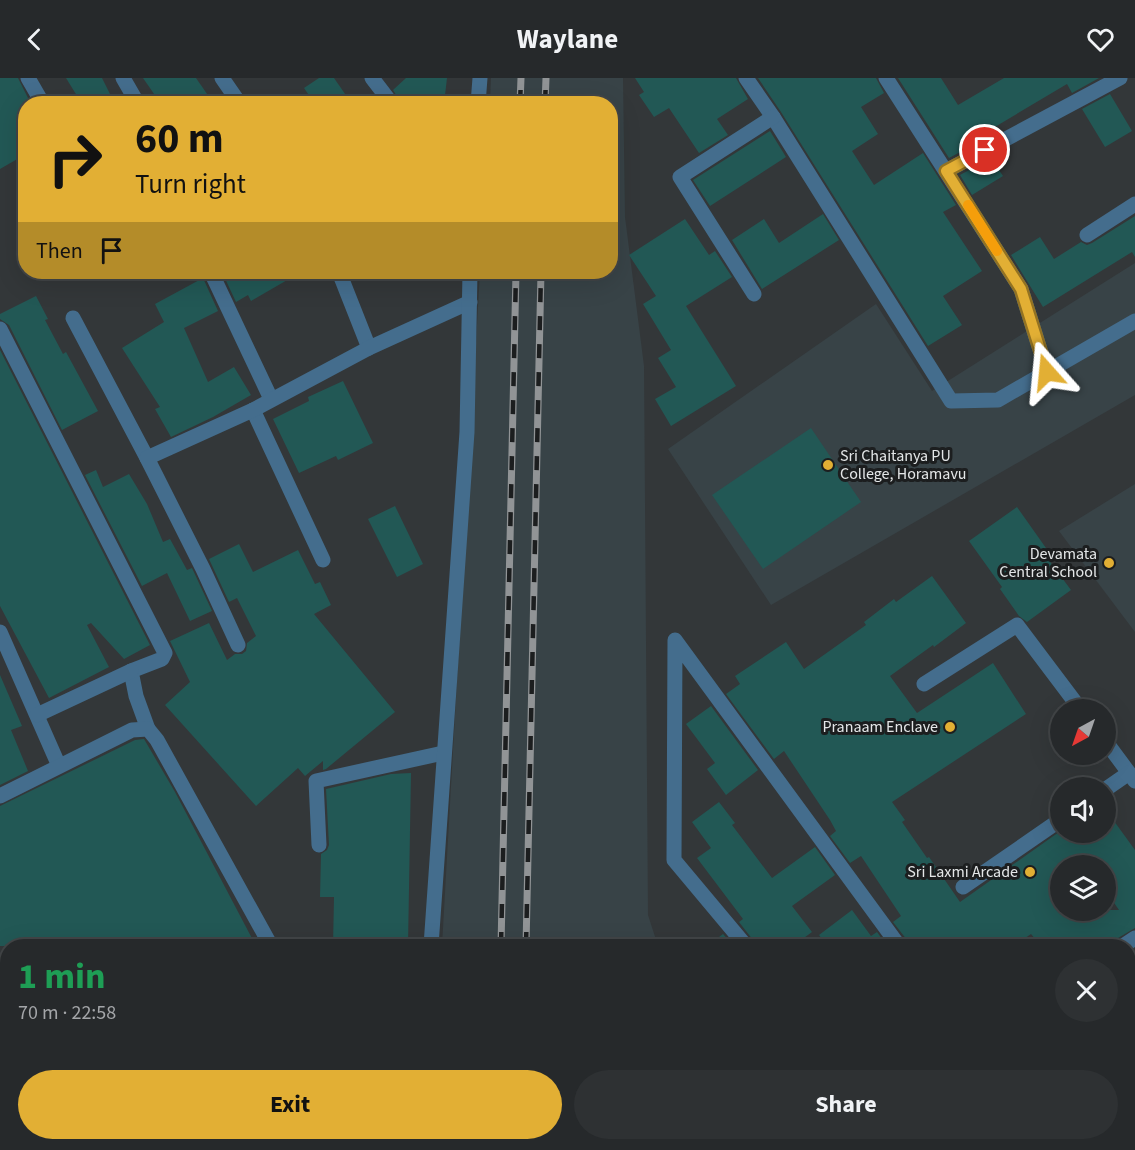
<!DOCTYPE html>
<meta charset="utf-8">
<style>
:root{--surface:#26292b;--page:#2e3133;--text:#f1f3f6;--muted:#a4a6a9;--line:#424547;--accent:#e2af34}
body{margin:0;font-family:"Source Sans 3",sans-serif;background:var(--page);color:var(--text);height:100vh;display:flex;flex-direction:column;font-size:22px;white-space:nowrap}
*{box-sizing:border-box;margin:0}
p{font-size:20px;color:var(--muted)}
.icon{flex:none;width:33px;height:33px;fill:none;stroke:currentColor;stroke-width:2;stroke-linecap:round;stroke-linejoin:round}
.map{position:relative;flex:1;overflow:hidden}
.drawer{position:absolute;left:0px;top:861px;width:1136px;height:212px;display:flex;flex-direction:column;background:var(--surface);border-radius:24px 24px 0 0;box-shadow:0 6px 24px #0002,0 0 0 2px var(--line)}
.drawer>*{flex:none}
.banner{position:absolute;left:18px;top:18px;width:600px;height:183px;border-radius:24px;box-shadow:0 6px 24px #0002,0 0 0 2px var(--line);background:#e2af34;color:#111;overflow:hidden}
.needle{width:39px;rotate:220deg}
.buttons{position:absolute;left:1050px;top:621px;display:grid;gap:12px}
.buttons a{display:grid;place-items:center;width:66px;height:66px;border-radius:50%;background:var(--surface);box-shadow:0 6px 24px #0002,0 0 0 2px var(--line);font-size:30px}
.pin{position:absolute;display:grid;place-items:center;width:51px;height:51px;color:#fff;margin:-26px;border:3px solid #fff;border-radius:50%;box-shadow:0 2px 6px #0007}
.me{position:absolute;width:66px;margin:-33px;rotate:342deg;stroke-linejoin:round;filter:drop-shadow(0 0 4px #0008)}
.turn{display:flex;align-items:center;gap:21px;height:126px;padding:0 18px;font-size:27px}
.turn .icon{width:78px;height:78px;stroke-width:2.5}
.turn b{display:block;font-size:42px;line-height:51px}
.then{display:flex;align-items:center;height:57px;padding:0 18px;background:#0003;gap:12px;font-size:22px}
.round{display:grid;place-items:center;flex:none;width:63px;height:63px;border-radius:32px;background:var(--page)}
.overview{display:flex;align-items:center;justify-content:space-between;height:102px;padding:0 18px}
h1{font-size:36px;font-weight:700;line-height:45px;color:#1e9e55}
.button{display:flex;gap:12px;margin-top:auto;padding:12px 18px}
.button a{flex:1;height:69px;border-radius:36px;background:var(--accent);color:#111;font-size:24px;font-weight:700;line-height:69px;text-align:center}
.button a+a{background:var(--page);color:var(--text)}
header{display:flex;justify-content:space-between;align-items:center;height:78px;padding:0 18px;background:var(--surface);font-size:27px;font-weight:700}
.map>svg:first-child{display:block}
.built{fill:#384347}
.building{fill:#225855;fill-rule:evenodd}
.lines{fill:none;stroke-linecap:round;stroke-linejoin:round}
.street{stroke:#446d8d;stroke-width:15}
.rail-casing{stroke:#919496;stroke-width:7}
.rail{stroke:#1c1e1f;stroke-width:4.5;stroke-dasharray:14;stroke-linecap:butt}
.route-casing{stroke:#937222;stroke-width:15}
.route{stroke:#e2af34;stroke-width:10}
.slow{stroke:#f59e0b;stroke-width:10}
.poi-dot{fill:#e2af34;stroke:#1c1e1f;stroke-width:2}
.labels{text-anchor:middle;dominant-baseline:central;stroke-width:6;stroke-linejoin:round;paint-order:stroke}
.poi-label{font-size:16px;fill:#e4e7e8;stroke:#1c1e1f;text-anchor:end}
</style>
<header><svg class="icon" aria-label="back" viewBox="0 0 24 24"><path d="M15 5l-7 7 7 7"/></svg>Waylane<svg class="icon" aria-label="heart" viewBox="0 0 24 24"><path d="M12 20l-8-8c-3-5 5-10 8-4 3-6 11-1 8 4z"/></svg></header>
<div class="map">
<svg width="1135" height="1072" viewBox="0 0 1135 1072">
<rect width="100%" height="100%" fill="#333739"/>
<g class="built">
<path d="M491,0H623L625,139L644,288L648,837L658,868H442L480,194H610V26L490,25Z"/>
<path d="M1135,185V317L771,527L668,371L876,226L932,313Z"/>
<path d="M1135,406V554L1059,453Z"/>
<path d="M395,1065H687V1072H393Z"/>
</g>
<g class="building">
<path d="M0,0H18L31,26H26V76L0,91Z"/>
<path d="M66,0H102L115,26H82Z"/>
<path d="M143,0H196L214,26H161Z"/>
<path d="M319,0H334L352,26H315L304,10Z"/>
<path d="M406,0H447L444,26H402L393,12Z"/>
<path d="M635,0H736L748,21L717,41L728,57L699,75L669,30L654,39L639,17L644,14Z"/>
<path d="M758,0H876L884,15L861,29L878,56L852,73L874,107L923,75L956,127L943,134L982,193L943,218L962,247L928,268L781,34Z"/>
<path d="M898,0H941L958,27L1004,0H1099L1072,15L1067,6L978,59L981,63L949,80Z"/>
<path d="M1110,16L1132,53L1105,69L1082,31Z"/>
<path d="M770,53L786,79L710,128L693,102Z"/>
<path d="M991,80L1003,98L972,117L960,97Z"/>
<path d="M823,136L839,162L762,211L732,162L764,141L779,165Z"/>
<path d="M1135,138V179L1132,174L1043,229L1011,177L1040,159L1054,181L1081,164L1087,167L1092,165Z"/>
<path d="M685,141L709,177L715,173L732,199L686,228L736,308L671,348L655,321L676,309L658,280L671,272L643,226L656,218L629,177Z"/>
<path d="M222,194H301L251,223L248,217L236,224Z"/>
<path d="M203,200L218,233L184,250L208,304L234,289L251,317L213,339L171,359L155,331L160,329L122,270L164,244L155,226Z"/>
<path d="M36,218L48,241L45,242L63,276L66,274L98,333L62,352L9,247L0,241V236Z"/>
<path d="M0,272L150,567L124,581L91,545L87,547L109,589L49,620L0,528Z"/>
<path d="M343,303L373,365L338,382L336,378L299,395L273,341L309,323L308,319Z"/>
<path d="M811,350L861,424L763,491L712,417Z"/>
<path d="M96,392L103,409L129,396L147,426L163,464L170,461L187,492L192,490L212,533L190,543L167,495L142,508L85,397Z"/>
<path d="M395,428L423,486L397,499L368,441Z"/>
<path d="M1017,429L1046,470L1042,473L1071,512L1027,544L1019,538L1000,511L1002,509L969,463Z"/>
<path d="M239,466L253,494L298,472L315,506L320,504L331,527L314,536L395,634L326,691L323,692V683L305,698L298,690L256,728L165,627L190,604L170,563L209,545L227,582L235,576H242L246,573L247,565L256,558L237,520L229,524L209,481Z"/>
<path d="M932,498L966,545L934,569L933,567L890,598L917,635L993,585L1026,636L892,724L905,742L902,744L927,780L929,779L960,824L1059,754H1106V732L1135,772V850L1118,860L1113,868H1041L1031,856L1014,868H909L907,862L893,844L901,838L861,778L850,785L830,758L836,753L830,742L784,673L774,681L726,616L740,606L735,598L786,564L804,591L866,547L864,544L894,521L896,524ZM1060,788H1106V813L1119,832H1060Z"/>
<path d="M0,597L22,648L11,652L28,693L0,707Z"/>
<path d="M711,628L758,692L726,717L707,691L715,685L686,646Z"/>
<path d="M144,661L175,714L256,868H0V728L135,662Z"/>
<path d="M411,695L408,868H333L334,819H320L321,776L327,772L329,767L326,711L391,696Z"/>
<path d="M719,724L735,745L732,747L772,800L815,769L835,797L792,828L812,854L793,868H755L753,862L739,844L743,841L697,780L711,770L692,744Z"/>
<path d="M852,832L871,858L877,854L887,868H827L819,857Z"/>
<path d="M723,856L734,868H707Z"/>
</g>
<g class="lines">
<g class="street">
<path d="M28,0L43,26"/>
<path d="M123,0L138,26"/>
<path d="M222,0L240,26"/>
<path d="M372,0L392,26"/>
<path d="M746,0L773,39L951,323L998,322L1135,243"/>
<path d="M886,0L1021,211L1047,294"/>
<path d="M478,26L480,0"/>
<path d="M946,93L1120,0"/>
<path d="M1087,157L1135,126"/>
<path d="M211,194L271,321"/>
<path d="M339,194L369,270"/>
<path d="M754,216L680,99L773,39"/>
<path d="M73,240L147,380"/>
<path d="M0,251L165,575L162,581L131,593L136,618L148,651"/>
<path d="M253,332L323,482"/>
<path d="M0,554L59,688"/>
<path d="M238,567L203,491L147,380L253,332L369,270L470,224"/>
<path d="M924,606L1017,547L1081,632"/>
<path d="M37,637L131,593"/>
<path d="M1106,664L1135,703"/>
<path d="M1106,711L1129,695"/>
<path d="M0,718L132,652L148,651L157,662L271,868"/>
<path d="M319,767L316,703L443,675"/>
<path d="M963,809L1060,742"/>
<path d="M431,868L467,354L470,194"/>
<path d="M746,868L674,782L675,562L899,868"/>
<path d="M1123,868L1135,860"/>
<path d="M1128,1038L1135,1034"/>
<path d="M184,1065L187,1072"/>
<path d="M322,1065L325,1072"/>
<path d="M911,1065L916,1072"/>
<path d="M131,1072L146,1065"/>
<path d="M218,1072L234,1065"/>
<path d="M832,1072L840,1065"/>
<path d="M1077,1072L1088,1065"/>
</g>
<defs>
<g id="rail">
<path d="M520,26L521,0"/>
<path d="M545,26L546,0"/>
<path d="M501,868L516,194"/>
<path d="M526,868L541,194"/>
<path d="M496,1072V1065"/>
<path d="M522,1072V1065"/>
</g>
</defs>
<use href="#rail" class="rail-casing"/>
<use href="#rail" class="rail"/>
</g>
<g class="lines">
<defs>
<path id="route" d="M985,72L946,93L1021,211L1047,294"/>
</defs>
<use href="#route" class="route-casing"/>
<use href="#route" class="route"/>
<path class="slow" d="M968,127L997,173"/>
</g>
<g class="poi-dot">
<circle cx="828" cy="387" r="6"/>
<circle cx="1109" cy="485" r="6"/>
<circle cx="950" cy="649" r="6"/>
<circle cx="1030" cy="794" r="6"/>
</g>
<g class="labels">
<g class="poi-label">
<text x="840" y="378" text-anchor="start">Sri Chaitanya PU<tspan x="840" dy="18">College, Horamavu</tspan></text>
<text x="1097" y="476">Devamata<tspan x="1097" dy="18">Central School</tspan></text>
<text x="938" y="649">Pranaam Enclave</text>
<text x="1018" y="794">Sri Laxmi Arcade</text>
</g>
</g>
</svg>
<div class="buttons">
<a><svg class="needle" viewBox="-14 -14 28 28"><path d="M0-13l5 13h-10z" fill="#e53935"/><path d="M0 13l5-13h-10z" fill="#a4a6a9"/></svg></a>
<a><svg class="icon" aria-label="sound" viewBox="0 0 24 24"><path d="M4 9h4l5-4v14l-5-4H4zM17 9q2 3 0 6"/></svg></a>
<a><svg class="icon" aria-label="layers" viewBox="0 0 24 24"><path d="M12 4l9 5-9 5-9-5zM3 14l9 5 9-5"/></svg></a>
</div>
<div class="pin" style="left:985px;top:72px;background:#d93025"><svg class="icon" aria-label="arrive" viewBox="0 0 24 24"><path d="M6 21V4h12l-3 4 3 4H6"/></svg></div>
<svg class="me" style="left:1047px;top:294px" viewBox="-20 -20 40 40"><path d="M0-17L14 15 0 8-14 15z" fill="#e2af34" stroke="#fff" stroke-width="4"/></svg>
<div class="banner">
<div class="turn"><svg class="icon" aria-label="right" viewBox="0 0 24 24"><path d="M7 20v-9h11M14 6l5 5-5 5"/></svg><div><b>60 m</b>Turn right</div></div>
<div class="then">Then<svg class="icon" aria-label="arrive" viewBox="0 0 24 24"><path d="M6 21V4h12l-3 4 3 4H6"/></svg></div>
</div>
<section class="drawer">
<div class="overview"><div><h1>1 min</h1><p>70 m · 22:58</p></div><a class="round"><svg class="icon" aria-label="close" viewBox="0 0 24 24"><path d="M6 6l12 12M18 6L6 18"/></svg></a></div>
<div class="button"><a>Exit</a><a>Share</a></div>
</section>
</div>
